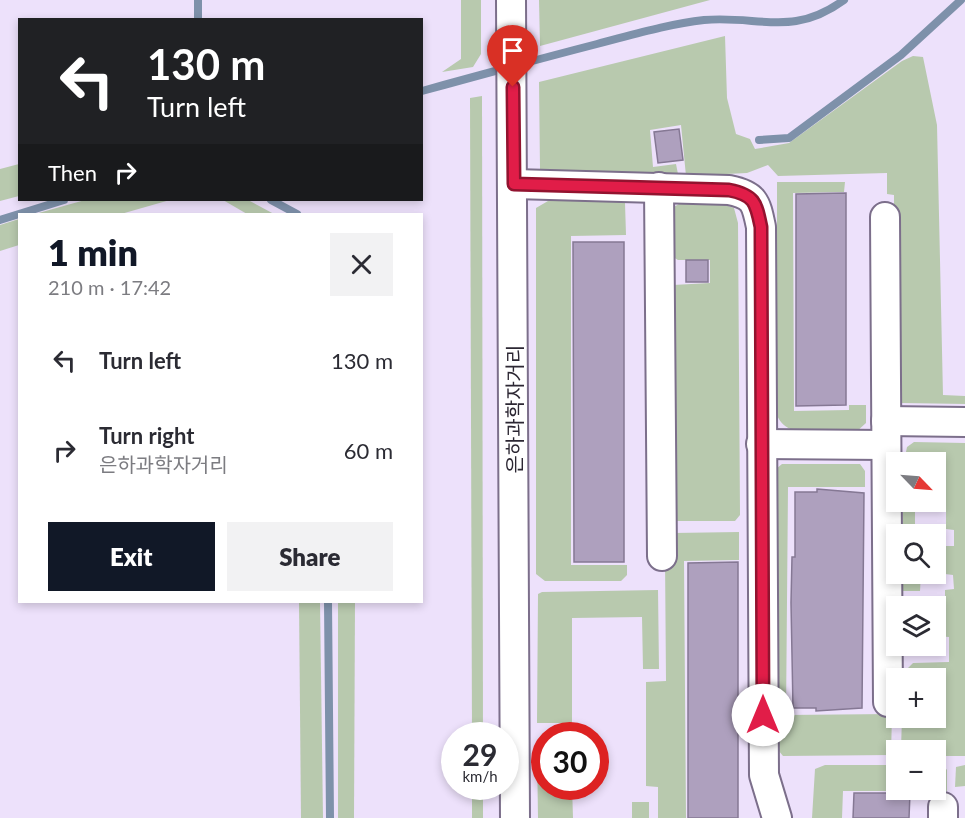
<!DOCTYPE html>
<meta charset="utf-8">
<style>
:root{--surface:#fff;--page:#f2f2f3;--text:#2b2b33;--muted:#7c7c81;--accent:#111827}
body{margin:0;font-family:Lato,"Noto Sans KR",sans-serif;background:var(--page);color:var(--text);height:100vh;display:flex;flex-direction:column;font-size:22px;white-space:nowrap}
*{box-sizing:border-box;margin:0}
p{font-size:20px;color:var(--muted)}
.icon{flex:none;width:33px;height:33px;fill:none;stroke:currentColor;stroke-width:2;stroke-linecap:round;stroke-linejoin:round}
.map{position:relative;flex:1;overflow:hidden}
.side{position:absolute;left:18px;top:213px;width:405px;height:390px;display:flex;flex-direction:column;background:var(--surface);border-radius:0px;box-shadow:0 3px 9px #0003}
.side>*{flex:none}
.guide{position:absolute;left:18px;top:18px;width:405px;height:183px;border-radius:0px;box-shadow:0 3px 9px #0003;background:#202124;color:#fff;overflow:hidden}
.needle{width:39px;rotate:115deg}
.fabs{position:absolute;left:886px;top:452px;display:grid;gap:12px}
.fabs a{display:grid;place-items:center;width:60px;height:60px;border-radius:0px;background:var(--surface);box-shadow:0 3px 9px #0003;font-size:30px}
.speed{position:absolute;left:441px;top:722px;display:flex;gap:12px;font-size:30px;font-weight:700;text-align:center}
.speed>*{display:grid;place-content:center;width:78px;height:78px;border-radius:50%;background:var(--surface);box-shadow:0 3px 9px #0003;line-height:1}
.speed small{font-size:15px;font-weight:400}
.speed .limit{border:9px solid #d22;background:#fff;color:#111}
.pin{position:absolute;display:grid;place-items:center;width:51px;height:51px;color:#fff;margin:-62px -26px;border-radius:50% 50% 50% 0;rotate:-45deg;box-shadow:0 0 6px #0007}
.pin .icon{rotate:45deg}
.me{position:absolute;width:66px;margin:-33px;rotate:0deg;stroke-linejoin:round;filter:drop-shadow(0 0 4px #0008)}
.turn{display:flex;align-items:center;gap:21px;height:126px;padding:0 30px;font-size:27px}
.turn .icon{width:78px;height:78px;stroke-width:2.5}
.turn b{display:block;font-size:42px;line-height:51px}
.then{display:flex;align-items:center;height:57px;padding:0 30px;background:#0003;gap:12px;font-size:22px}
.round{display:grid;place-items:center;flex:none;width:63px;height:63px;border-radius:0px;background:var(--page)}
.summary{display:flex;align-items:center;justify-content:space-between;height:102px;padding:0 30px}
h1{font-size:36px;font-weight:800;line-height:45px;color:var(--accent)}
.action{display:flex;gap:12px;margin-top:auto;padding:12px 30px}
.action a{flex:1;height:69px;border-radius:0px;background:var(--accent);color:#fff;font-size:24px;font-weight:800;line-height:69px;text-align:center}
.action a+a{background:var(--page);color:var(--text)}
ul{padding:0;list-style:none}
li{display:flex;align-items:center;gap:18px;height:90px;padding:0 30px}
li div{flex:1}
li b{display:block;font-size:22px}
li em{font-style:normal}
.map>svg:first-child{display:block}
.green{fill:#b8c9ae}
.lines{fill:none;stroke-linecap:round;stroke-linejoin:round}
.stream{stroke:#7e91aa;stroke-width:8}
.building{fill:#aea0be;stroke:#857894;stroke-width:1.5}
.minor-casing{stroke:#7c6f8b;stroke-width:32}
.minor{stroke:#fff;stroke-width:28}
.route-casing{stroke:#92132f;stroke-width:15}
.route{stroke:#e11d48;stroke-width:10}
.labels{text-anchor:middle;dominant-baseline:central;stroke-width:4.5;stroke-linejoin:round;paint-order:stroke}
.street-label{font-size:20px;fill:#2c2733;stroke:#fff}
</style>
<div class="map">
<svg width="965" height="818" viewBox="0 0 965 818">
<rect width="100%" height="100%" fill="#ede1fb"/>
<g class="green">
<path d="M461,0H481V54L473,67L442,72L461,59Z"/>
<path d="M539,0H710L540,46Z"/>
<path d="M725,36L727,98L736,134L750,139L755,149L789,143L902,61L913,56L923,57L937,125L943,395L965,396V404L901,403L894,390V195L887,194V173L778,176L768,165L747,173L686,176L681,125L650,130L653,167L676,164L679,179L546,174L540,169L539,82Z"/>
<path d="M482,96L483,735H472L470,98Z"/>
<path d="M19,164V196L0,201V169Z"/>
<path d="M777,182H845L844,192L793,193L794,411L849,410V405H866V423L856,432C833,432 787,442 777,415Z"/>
<path d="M85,200H170L121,214H35Z"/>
<path d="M223,200H248L274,214H247Z"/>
<path d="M548,201H619L625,203L626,235L571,236V565H627V575L621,581H545L536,574V208Z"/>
<path d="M719,203L734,208L738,223L740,515L735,521H671L673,285L710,283V260H678L673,257L672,208L679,204Z"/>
<path d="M19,219V245L0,251V225Z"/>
<path d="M914,442L965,443V756H936V750L901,749L902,717H936V678H902V674L913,663L949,662V637L936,636V620H945V590L954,589L953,575L945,574V546H954V530L946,529V500H936V462H904L907,447Z"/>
<path d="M782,464H860L865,471V487H788L786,715L892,714L891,755L783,756L774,745L776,469Z"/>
<rect x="903" y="501" width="12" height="24"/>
<path d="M739,532V560L684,561L686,818H658V787L646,786V682L666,681L665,558L673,533Z"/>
<path d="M903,573H921L920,591H903Z"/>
<path d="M658,590L659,669H643L642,617L572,618V723H537L538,594L542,592Z"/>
<path d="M299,602H320L323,818H301Z"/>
<path d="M338,602H355L354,818H338Z"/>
<path d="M537,749H544V786H572L573,818H538Z"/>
<path d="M825,765H897V789H936V765H943L947,770V791H843L842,818H812L815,769Z"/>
<path d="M965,765V786L955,787L956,767Z"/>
<rect x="472" y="786" width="11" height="32"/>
<rect x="632" y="802" width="17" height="16"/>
</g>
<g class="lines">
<g class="stream">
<path d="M198,0V20"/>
<path d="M422,91C480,75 539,59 597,44C632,35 668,24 704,20C759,15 792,38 844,0"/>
<path d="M759,140L789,138L901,55L961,0"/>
<path d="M271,200L297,214"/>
<path d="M0,220L64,200"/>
<path d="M328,602L330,818"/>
</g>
</g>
<g class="building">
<path d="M679,129L683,160L658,163L654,132Z"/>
<path d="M846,193V405L796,406V194Z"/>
<path d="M573,242H624V562H574Z"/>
<rect x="686" y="260" width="22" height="22"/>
<path d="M817,489L864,493L862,708L816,711V708H793L791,603L792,557H795V492H817Z"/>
<path d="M738,562V818H688V563Z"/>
<path d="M854,793H910L909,818H853Z"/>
</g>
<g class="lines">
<defs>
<g id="minor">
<path d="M511,0L515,818"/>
<path d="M514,184L729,190C755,195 756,203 761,227L764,775L777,818"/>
<path d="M659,187L662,556"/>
<path d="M885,217L888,702"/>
<path d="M886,421L965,422"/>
<path d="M761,444L886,445"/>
<path d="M943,807V818"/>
</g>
</defs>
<use href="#minor" class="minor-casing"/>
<use href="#minor" class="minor"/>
</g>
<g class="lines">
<defs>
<path id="route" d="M513,87L514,184L729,190C755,195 756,203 761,227L763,715"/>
</defs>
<use href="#route" class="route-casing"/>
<use href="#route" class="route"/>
</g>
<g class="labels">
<g class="street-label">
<text transform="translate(514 409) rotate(-90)">은하과학자거리</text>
</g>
</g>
</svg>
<div class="fabs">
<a><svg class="needle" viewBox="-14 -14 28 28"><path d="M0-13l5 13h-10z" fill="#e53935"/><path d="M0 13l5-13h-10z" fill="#7c7c81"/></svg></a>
<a><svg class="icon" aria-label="search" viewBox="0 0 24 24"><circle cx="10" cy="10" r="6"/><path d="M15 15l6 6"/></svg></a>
<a><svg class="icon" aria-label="layers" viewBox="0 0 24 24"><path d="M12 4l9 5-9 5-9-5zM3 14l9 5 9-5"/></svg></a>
<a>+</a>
<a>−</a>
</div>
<div class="speed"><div>29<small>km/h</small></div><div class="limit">30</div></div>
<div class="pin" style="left:513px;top:87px;background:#d93025"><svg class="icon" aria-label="arrive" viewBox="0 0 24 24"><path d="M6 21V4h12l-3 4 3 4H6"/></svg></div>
<svg class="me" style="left:763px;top:715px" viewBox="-20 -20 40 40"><circle r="19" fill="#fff"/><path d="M0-13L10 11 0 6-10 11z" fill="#e11d48"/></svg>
<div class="guide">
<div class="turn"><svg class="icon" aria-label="left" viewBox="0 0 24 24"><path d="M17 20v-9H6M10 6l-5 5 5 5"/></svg><div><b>130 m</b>Turn left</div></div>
<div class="then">Then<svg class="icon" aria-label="right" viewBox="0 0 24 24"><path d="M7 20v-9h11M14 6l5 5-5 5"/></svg></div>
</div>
<section class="side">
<div class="summary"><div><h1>1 min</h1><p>210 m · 17:42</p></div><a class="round"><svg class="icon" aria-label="close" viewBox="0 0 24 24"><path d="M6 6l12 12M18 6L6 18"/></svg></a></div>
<ul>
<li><svg class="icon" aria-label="left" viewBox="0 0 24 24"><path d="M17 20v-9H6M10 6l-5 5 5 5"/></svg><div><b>Turn left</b></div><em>130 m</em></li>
<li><svg class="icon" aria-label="right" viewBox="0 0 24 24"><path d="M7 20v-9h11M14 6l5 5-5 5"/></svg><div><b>Turn right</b><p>은하과학자거리</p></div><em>60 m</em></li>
</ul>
<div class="action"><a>Exit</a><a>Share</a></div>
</section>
</div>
